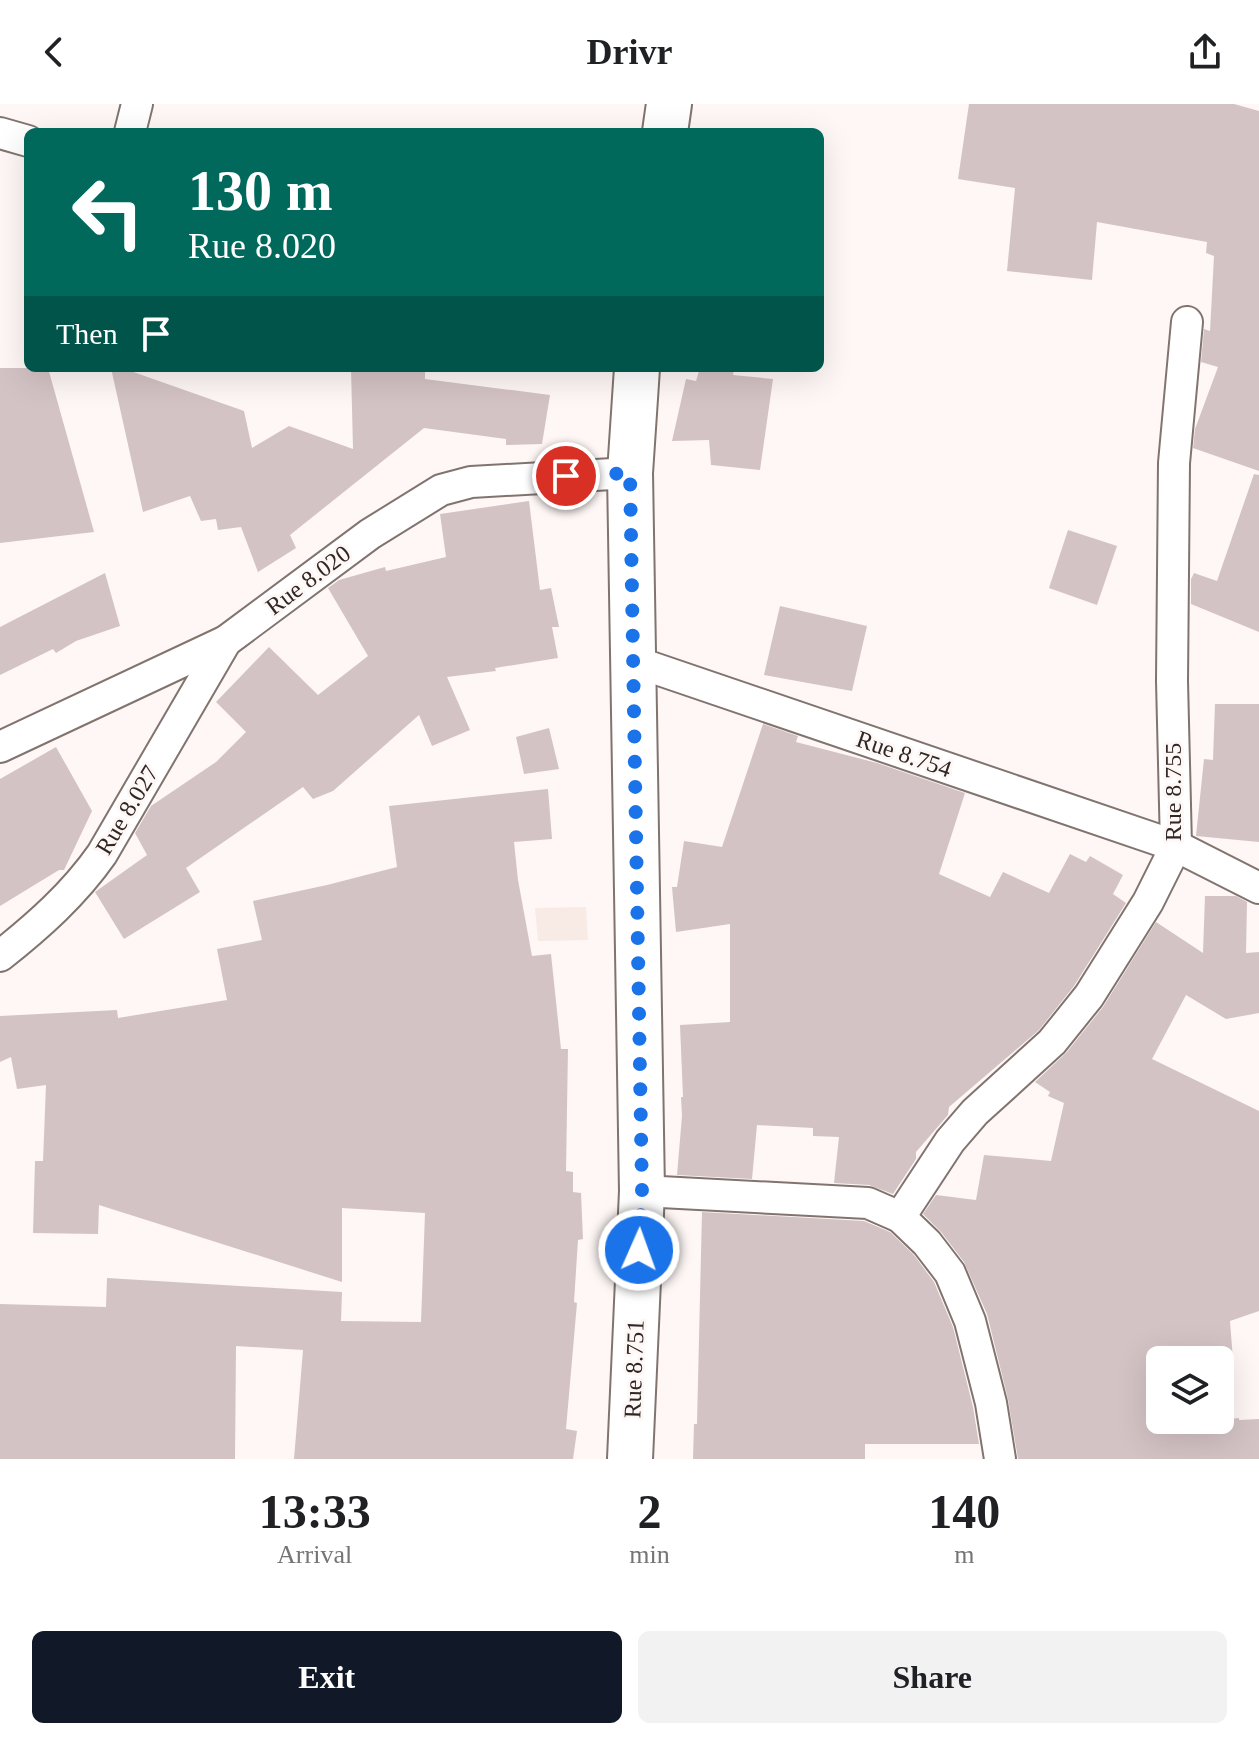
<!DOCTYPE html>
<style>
:root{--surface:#fff;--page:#f2f2f2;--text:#202124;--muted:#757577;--accent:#111827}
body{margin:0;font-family:"Times New Roman",serif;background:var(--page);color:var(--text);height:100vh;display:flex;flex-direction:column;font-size:30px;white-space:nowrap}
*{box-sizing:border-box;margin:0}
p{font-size:26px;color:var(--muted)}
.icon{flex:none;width:44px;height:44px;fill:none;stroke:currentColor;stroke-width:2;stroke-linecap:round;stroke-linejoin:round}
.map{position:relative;height:1355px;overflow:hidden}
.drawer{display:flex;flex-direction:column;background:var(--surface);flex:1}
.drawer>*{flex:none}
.guide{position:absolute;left:24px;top:24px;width:800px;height:244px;border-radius:12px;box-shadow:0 8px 32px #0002;background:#00695c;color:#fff;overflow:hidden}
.controls{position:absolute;left:1146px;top:1242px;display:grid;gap:16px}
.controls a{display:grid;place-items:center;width:88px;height:88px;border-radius:12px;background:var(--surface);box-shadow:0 8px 32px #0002;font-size:40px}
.pin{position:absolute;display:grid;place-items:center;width:68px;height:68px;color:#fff;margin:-34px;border:4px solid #fff;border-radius:50%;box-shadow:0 2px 8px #0007}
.me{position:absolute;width:88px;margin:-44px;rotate:2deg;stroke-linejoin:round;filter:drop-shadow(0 0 6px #0008)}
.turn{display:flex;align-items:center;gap:28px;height:168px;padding:0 32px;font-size:36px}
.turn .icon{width:104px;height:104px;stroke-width:2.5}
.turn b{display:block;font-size:56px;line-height:68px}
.then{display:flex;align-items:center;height:76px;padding:0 32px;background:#0003;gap:16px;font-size:30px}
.eta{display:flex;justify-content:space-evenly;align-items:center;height:136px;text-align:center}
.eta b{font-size:48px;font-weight:700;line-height:56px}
.button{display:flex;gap:16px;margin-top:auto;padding:16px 32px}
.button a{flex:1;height:92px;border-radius:12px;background:var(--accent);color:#fff;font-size:32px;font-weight:700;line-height:92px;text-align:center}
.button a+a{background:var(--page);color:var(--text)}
header{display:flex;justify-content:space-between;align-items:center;height:104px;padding:0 32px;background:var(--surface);font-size:36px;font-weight:700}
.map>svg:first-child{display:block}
.built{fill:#f8eae5}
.building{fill:#d4c3c5}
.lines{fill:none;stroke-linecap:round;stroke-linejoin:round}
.street-casing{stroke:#81746f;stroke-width:34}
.secondary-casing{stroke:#81746f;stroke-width:48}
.street{stroke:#fff;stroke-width:30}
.secondary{stroke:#fff;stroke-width:44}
.route{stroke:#1a73e8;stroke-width:14;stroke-dasharray:0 25.2}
.labels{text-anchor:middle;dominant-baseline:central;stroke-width:6;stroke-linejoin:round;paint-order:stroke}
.street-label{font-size:24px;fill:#2d2725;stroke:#fef7f5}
</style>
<header><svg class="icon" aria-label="back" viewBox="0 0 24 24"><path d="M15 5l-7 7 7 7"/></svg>Drivr<svg class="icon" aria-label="share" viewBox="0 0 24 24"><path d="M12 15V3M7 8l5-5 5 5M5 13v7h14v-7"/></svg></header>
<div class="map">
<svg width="1259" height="1355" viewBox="0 0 1259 1355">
<rect width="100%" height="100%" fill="#fef7f5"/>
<path class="built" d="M586,803L588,836L538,837L535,804Z"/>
<g class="building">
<path d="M969,0H1234L1259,7V367L1193,344L1195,325L1218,263L1201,258L1204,225L1210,227L1214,152L1206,149L1207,138L1097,118L1092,176L1007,167L1015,84L958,75Z"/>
<path d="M0,264H48L94,428L0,439Z"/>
<path d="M111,264H122L244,307L252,344L289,322L353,345L351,264H425V275L550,291L542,340L506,341V335L424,324L290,431L296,444L258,468L241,423L218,426L216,415L201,417L190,392L143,408Z"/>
<path d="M700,264H734L733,271L773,275L760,366L711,361L709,336L672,337L686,275L696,277Z"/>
<path d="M1254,370L1259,371V528L1191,500V475L1194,469L1217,477Z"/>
<path d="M529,397L540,486L551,484L559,523H552L558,554L495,564L496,567L447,573L470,626L432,642L419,611L333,687L313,695L303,683L186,764L200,788L124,835L95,788L147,751L135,729L151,702L216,658L246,628L216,598L269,543L318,591L368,552L328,484L339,476L385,463L386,467L446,453L440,410Z"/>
<path d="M1068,426L1117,442L1097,501L1049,484Z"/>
<path d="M105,469L120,522L76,537L56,549L53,545L0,571V523Z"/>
<path d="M780,502L867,522L852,587L764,571Z"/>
<path d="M1215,600H1259V738L1196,732L1204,655L1213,656Z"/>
<path d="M763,620L798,632L796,638L877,659L965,689L939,770L990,793L1003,768L1049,789L1070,750L1086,758L1090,752L1123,771L1113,790L1126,799L1074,882L1039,926L949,1003L948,1011L916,1048V1055L893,1090L869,1081L834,1079L839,1033L813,1032V1024L757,1021L752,1075L677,1071L682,1012L681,993H683L680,921L730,918V820L676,828L672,783H677L684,737L722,743Z"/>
<path d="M549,624L559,665L524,670L516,633Z"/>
<path d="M56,643L92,707L64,766H59L0,802V675Z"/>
<path d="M548,685L552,735L514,738L518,776L532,852L551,850L561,945H568L566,1067L573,1068V1088L581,1089L583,1135L578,1136L574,1198L577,1199L566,1325L577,1327L573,1355H294L303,1246L236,1242L235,1355H0V1200L106,1203L107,1174L342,1188L341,1217L421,1218L425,1109L342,1104V1178L99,1101L98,1130L33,1129L35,1057H43L46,981L17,985L11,953L0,958V912L117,906L118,914L227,896L217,845L262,836L253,797L327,781L397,763L389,702Z"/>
<path d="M1205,792H1236L1247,798L1246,849L1259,848V909L1226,915L1186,891L1152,955L1259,1007V1207L1230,1217L1233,1256H1160V1322L1239,1314V1316L1259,1315V1355H1018L1008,1295L987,1210L964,1158L941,1128L923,1110L936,1091L976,1096L984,1051L1051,1057L1064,999L1048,992L1050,988L1035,978L1066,949L1103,903L1156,818L1203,849Z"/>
<path d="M702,1108L864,1117L890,1128L914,1151L934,1178L953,1223L973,1303L979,1340H865V1355H693L694,1320H697Z"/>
</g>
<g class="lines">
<defs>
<g id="street">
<path d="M130,28L137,0"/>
<path d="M0,29L28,37"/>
<path d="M633,557L1176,742L1259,784"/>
<path d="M0,643L226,537L370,430L441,386L471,378L630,369"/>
<path d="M0,852C38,822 74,790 102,750L226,537"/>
<path d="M642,1087L868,1099L900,1113L927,1139L950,1169L970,1217L991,1299L1000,1355"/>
<path d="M900,1113L950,1037L975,1008L1052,938L1089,892L1148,798L1176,742L1172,577L1174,359L1187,218"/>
</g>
<g id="secondary">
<path d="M665,28L669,0"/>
<path d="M630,1355L642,1087L630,369L637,264"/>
</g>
</defs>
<use href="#street" class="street-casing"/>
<use href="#secondary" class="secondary-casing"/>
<use href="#street" class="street"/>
<use href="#secondary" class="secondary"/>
</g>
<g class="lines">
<path class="route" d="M566,372L630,369L642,1087L639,1146"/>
</g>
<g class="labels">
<g class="street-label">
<text transform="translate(308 476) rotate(-37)">Rue 8.020</text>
<text transform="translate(904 650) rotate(19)">Rue 8.754</text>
<text transform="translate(1173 688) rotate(-90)">Rue 8.755</text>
<text transform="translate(127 706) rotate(-59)">Rue 8.027</text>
<text transform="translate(634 1265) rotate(-88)">Rue 8.751</text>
</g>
</g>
</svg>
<div class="controls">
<a><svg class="icon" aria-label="layers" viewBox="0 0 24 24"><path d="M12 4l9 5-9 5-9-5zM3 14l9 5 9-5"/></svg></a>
</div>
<div class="pin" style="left:566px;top:372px;background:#d93025"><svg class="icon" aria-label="arrive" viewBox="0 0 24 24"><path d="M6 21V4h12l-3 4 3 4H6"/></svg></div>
<svg class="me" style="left:639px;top:1146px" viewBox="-20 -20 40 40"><circle r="17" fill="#1a73e8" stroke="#fff" stroke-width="3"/><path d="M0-11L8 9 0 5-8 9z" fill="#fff"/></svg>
<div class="guide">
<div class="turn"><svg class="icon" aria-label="left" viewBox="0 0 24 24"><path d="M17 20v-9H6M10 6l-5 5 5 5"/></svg><div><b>130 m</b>Rue 8.020</div></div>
<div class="then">Then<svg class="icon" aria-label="arrive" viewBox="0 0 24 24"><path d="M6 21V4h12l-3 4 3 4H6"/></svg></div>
</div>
</div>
<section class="drawer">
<div class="eta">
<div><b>13:33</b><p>Arrival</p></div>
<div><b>2</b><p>min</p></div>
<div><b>140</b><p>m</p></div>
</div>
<div class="button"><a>Exit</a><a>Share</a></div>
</section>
